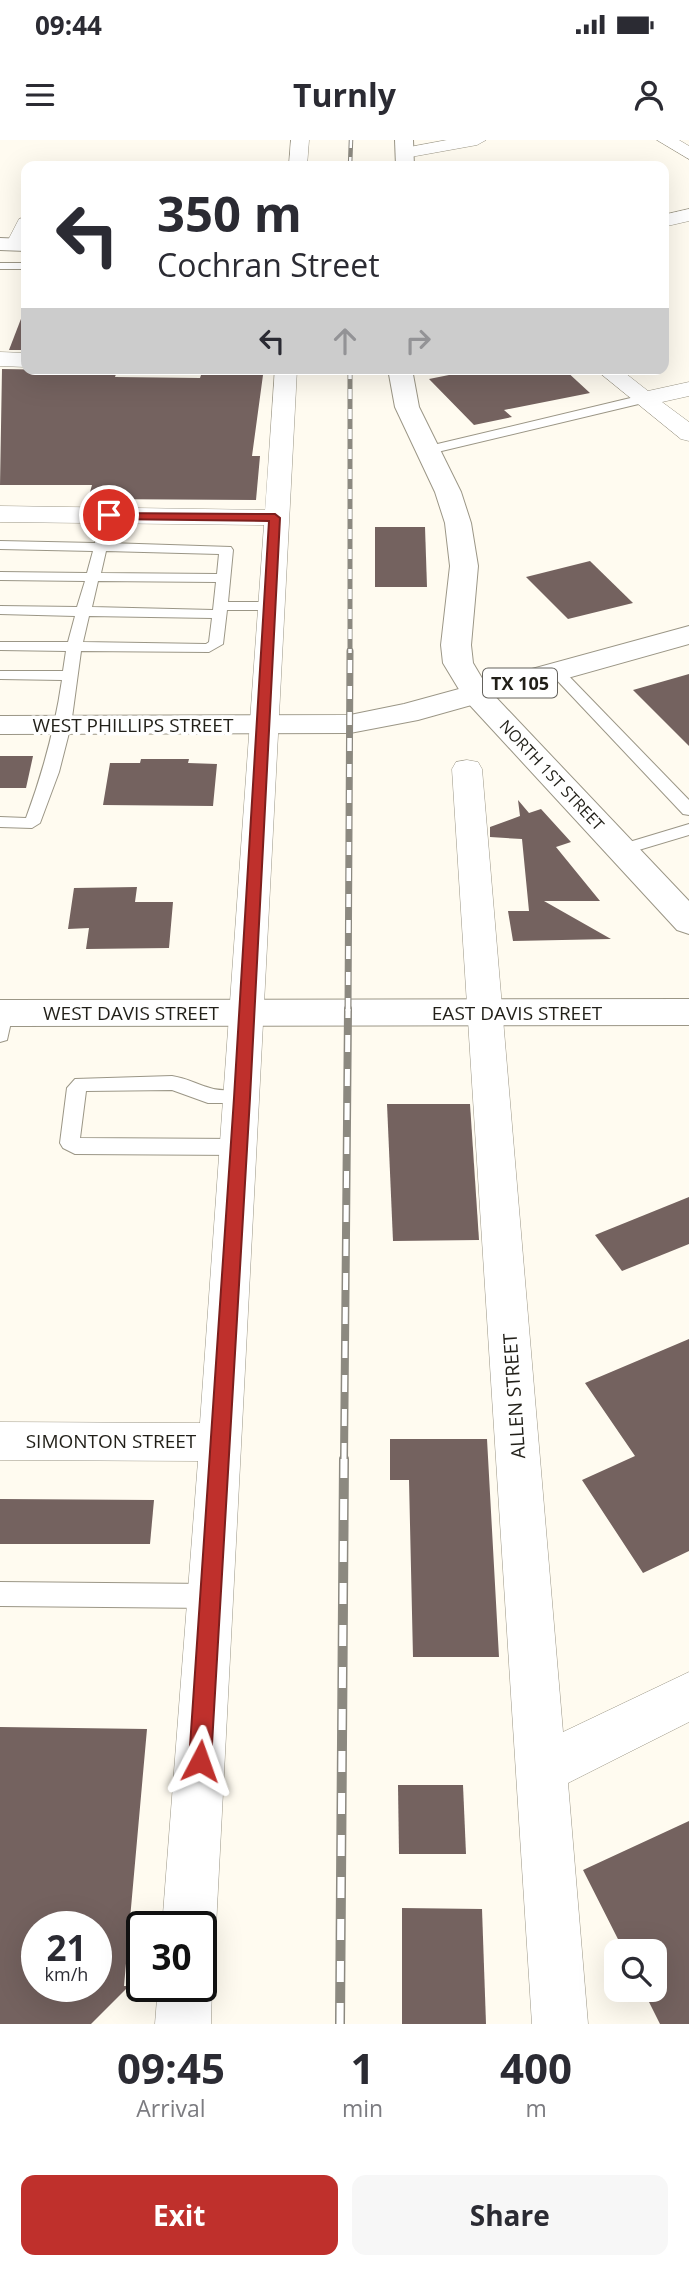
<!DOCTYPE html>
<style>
:root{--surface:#fff;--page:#f7f7f7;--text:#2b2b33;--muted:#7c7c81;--accent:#bf302c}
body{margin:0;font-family:"Open Sans",sans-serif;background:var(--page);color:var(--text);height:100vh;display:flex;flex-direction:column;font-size:26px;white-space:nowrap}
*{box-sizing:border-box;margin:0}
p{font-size:23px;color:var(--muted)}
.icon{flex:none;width:38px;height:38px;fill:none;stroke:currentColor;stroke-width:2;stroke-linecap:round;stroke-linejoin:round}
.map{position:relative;height:1884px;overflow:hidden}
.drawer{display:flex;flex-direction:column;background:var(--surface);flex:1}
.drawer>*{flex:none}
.top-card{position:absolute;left:21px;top:21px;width:648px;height:214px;border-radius:14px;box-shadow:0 7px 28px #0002;background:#fff;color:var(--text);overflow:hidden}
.controls{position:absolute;left:604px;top:1799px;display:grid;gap:14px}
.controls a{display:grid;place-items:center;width:63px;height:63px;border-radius:14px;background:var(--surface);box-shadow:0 7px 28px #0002;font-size:35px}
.speed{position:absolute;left:21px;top:1771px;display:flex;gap:14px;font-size:35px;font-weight:700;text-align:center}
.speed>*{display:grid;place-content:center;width:91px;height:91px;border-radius:50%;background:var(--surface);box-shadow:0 7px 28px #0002;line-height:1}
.speed small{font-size:18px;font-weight:400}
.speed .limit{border:4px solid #111;border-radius:10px;background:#fff;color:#111}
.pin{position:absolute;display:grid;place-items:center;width:60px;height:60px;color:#fff;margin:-30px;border:4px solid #fff;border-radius:50%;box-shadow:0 2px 7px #0007}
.me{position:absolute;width:77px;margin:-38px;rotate:4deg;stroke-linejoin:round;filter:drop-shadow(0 0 5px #0008)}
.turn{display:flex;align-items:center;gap:24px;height:147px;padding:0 21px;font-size:32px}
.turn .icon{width:91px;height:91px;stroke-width:2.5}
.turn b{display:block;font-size:49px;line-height:60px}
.lanes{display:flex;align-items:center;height:66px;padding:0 21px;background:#0003;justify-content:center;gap:35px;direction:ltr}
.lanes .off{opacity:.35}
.eta{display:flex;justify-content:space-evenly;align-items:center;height:119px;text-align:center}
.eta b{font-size:42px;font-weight:700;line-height:49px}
.cta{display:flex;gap:14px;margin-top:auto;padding:14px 21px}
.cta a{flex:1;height:80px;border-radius:14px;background:var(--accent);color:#fff;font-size:28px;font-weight:700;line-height:80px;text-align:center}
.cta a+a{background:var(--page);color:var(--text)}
.status{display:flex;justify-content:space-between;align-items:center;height:49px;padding:0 35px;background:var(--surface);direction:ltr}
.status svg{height:19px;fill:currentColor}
header{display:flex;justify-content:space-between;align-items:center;height:91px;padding:0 21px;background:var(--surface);font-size:32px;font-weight:700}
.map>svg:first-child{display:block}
.building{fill:#74625f;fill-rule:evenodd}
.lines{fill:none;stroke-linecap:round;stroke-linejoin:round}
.lane-casing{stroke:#9b9686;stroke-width:2}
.street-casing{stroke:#9b9686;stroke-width:1}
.secondary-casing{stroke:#9b9686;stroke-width:2}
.primary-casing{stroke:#9b9686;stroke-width:2}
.lane{fill:#fff;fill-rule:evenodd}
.street{fill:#fff;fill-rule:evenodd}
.secondary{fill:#fff;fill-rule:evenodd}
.primary{fill:#fff;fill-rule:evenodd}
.rail-far4-casing{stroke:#8c8980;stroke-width:4.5}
.rail-far3-casing{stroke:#8c8980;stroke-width:5}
.rail-far2-casing{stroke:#8c8980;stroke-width:7}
.rail-far1-casing{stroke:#8c8980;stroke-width:8}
.rail-casing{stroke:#8c8980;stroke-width:10}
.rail-far4{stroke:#fff;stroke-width:2.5;stroke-dasharray:9;stroke-linecap:butt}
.rail-far3{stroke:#fff;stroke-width:3.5;stroke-dasharray:10;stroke-linecap:butt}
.rail-far2{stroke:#fff;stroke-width:4.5;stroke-dasharray:13;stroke-linecap:butt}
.rail-far1{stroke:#fff;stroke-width:5;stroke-dasharray:17;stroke-linecap:butt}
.rail{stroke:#fff;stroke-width:7;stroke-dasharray:21;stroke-linecap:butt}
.route{fill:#bf302c;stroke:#7c1f1d;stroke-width:2}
.labels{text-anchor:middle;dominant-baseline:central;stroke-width:7;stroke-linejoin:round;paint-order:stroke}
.far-street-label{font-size:16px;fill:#211f18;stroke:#fff}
.shield{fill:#fff;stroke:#64625d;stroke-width:2}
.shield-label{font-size:18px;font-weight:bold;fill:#211f18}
.street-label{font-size:19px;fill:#211f18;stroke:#fff}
</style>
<div class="status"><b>09:44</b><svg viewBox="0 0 49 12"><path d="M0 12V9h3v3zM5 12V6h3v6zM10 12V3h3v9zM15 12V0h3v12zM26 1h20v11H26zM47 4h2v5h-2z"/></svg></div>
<header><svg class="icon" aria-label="menu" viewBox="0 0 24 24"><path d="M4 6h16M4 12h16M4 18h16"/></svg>Turnly<svg class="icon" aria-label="person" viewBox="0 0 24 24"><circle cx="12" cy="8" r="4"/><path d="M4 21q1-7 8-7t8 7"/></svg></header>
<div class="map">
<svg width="689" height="1884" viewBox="0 0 689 1884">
<rect width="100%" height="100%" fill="#fffbf0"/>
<g class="building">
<path d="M24,171H26V210H9Z"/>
<path d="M2,229L117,231L115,237L200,238L201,235H263L252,316H260L256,360L88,359L92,345H0Z"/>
<path d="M442,229H564L590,253L504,270L512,277L474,285L429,239L449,235Z"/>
<path d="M375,387H425L427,447H375Z"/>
<path d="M590,421L633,463L568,479L526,437Z"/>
<path d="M689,534V606L633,550Z"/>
<path d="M0,616H33L26,648H0Z"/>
<path d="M141,619H189L188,623L217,624L213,666L103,665L110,623H140Z"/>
<path d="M518,660L529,673L541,669L571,702L556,707L600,761H544L611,799L513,801L508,771H529L522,699L490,697V687L520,676Z"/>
<path d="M137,747L135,762H173L169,808L86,809L89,788L68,789L74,748Z"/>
<path d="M387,964H470L479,1100L393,1101Z"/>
<path d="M689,1057V1104L622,1131L595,1095Z"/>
<path d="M689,1199V1411L643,1433L582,1340L635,1316L585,1243Z"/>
<path d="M390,1299H487L499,1517H413L409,1340H390Z"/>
<path d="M0,1359L154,1360L150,1404H0Z"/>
<path d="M0,1587L147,1589L124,1846H129L91,1884H0ZM37,1787H96V1846H37Z"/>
<path d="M398,1645H463L466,1714H399Z"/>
<path d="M689,1681V1884H660L643,1850H654V1811H624L583,1730Z"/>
<path d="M402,1768L482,1769L486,1884H402Z"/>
</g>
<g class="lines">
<defs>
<g id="lane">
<rect x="0" y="123" width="26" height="6"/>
<path d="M643,255L649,259L647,262L429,314L423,310L429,306Z"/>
<path d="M109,371L116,375L108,403L231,407L233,410L228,462H270L277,466L270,470H227L223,504L209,512L81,511L71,585L59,632L40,683L32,688L0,687V677L26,678C43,632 55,588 62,540L0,539V531H63L66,511L0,510V502H68L75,476L0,474V466L77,467L85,441L0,440V432L87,433L93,411L0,409V401L95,403L102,375ZM106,411L219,414L217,434L101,433ZM98,441L216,442L213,470L92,467ZM89,476L212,478L209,502L206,504L83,502Z"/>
<path d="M557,528L562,529L689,660V675L683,674L552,535L550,532L552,529Z"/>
<path d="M689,684V695L622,715L614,710L616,706Z"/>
<path d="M4,866L11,868L13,873L7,900L0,902V868Z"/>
<path d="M172,936C186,938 196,944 210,948C222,952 236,949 249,953L252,958L249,963H208L172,950L86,951L80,998L239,999L246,1002L249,1007L246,1012L239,1015L75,1014L63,1008L60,1003L67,948L75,939Z"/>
<path d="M0,1442L211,1444L220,1448L223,1456L220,1464L211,1468L0,1466Z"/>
</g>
<g id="street">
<path d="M291,0H309L307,26H289Z"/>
<path d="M447,0H486L477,5L405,18L396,13L399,9Z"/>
<path d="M657,0H679L689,6V19Z"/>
<path d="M689,69V81L663,87V75Z"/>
<path d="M26,77V103L23,108H9L6,104L19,79Z"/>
<path d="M0,212L26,213V227L0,226Z"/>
<path d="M275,229H297L216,1787L208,1806L201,1809V1787H162L198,1321L0,1320V1282L200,1283L264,385L0,382V366L265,370Z"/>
<path d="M595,229H620L648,251L689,242V256L662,262L689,282V301L681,299Z"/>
<path d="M467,620L478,622L482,629L563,1592L689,1532V1582L568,1643L588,1884H532L452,629L456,622Z"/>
<path d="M201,1825L204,1827L212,1846L211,1884H155L158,1846H201Z"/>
</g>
<g id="secondary">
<path d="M395,0H413L414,26H396Z"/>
<path d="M0,98L26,99V111L0,110Z"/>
<path d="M388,229H412L419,267L461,352L471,383L478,426L471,505L473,523L489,550L689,761V794L677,790L466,561L443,523L441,505L450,426L445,383L435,352L395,267Z"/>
</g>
<g id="primary">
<path d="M689,486V504L418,580L350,593L0,594V576L350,575L404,564Z"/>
<path d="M689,859V885L0,886V860Z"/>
</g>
</defs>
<use href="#lane" class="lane-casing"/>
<use href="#street" class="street-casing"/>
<use href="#secondary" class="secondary-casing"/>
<use href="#primary" class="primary-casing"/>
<use href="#lane" class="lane"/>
<use href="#street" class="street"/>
<use href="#secondary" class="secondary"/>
<use href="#primary" class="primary"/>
<defs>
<path id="rail-far4" d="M350,26L351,0"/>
<path id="rail-far3" d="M350,229V513"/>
<path id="rail-far2" d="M348,871L350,511"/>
<path id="rail-far1" d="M344,1320L348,869"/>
<path id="rail" d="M340,1884L344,1319"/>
</defs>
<use href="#rail-far4" class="rail-far4-casing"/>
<use href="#rail-far3" class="rail-far3-casing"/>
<use href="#rail-far2" class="rail-far2-casing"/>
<use href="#rail-far1" class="rail-far1-casing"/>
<use href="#rail" class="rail-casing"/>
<use href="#rail-far4" class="rail-far4"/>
<use href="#rail-far3" class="rail-far3"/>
<use href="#rail-far2" class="rail-far2"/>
<use href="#rail-far1" class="rail-far1"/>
<use href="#rail" class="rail"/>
</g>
<path class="route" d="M105,373L275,374L280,378L250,958L211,1621L208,1629L200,1632L192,1629L189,1621L234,958L269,381L109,379L105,378Z"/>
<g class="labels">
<g class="far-street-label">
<text transform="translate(552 635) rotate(47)">NORTH 1ST STREET</text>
</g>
<rect class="shield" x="483" y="528.5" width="74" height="29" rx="5"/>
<g class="shield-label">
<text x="520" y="543">TX 105</text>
</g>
<g class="street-label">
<text x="133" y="585">WEST PHILLIPS STREET</text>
<text x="131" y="873">WEST DAVIS STREET</text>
<text x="517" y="873">EAST DAVIS STREET</text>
<text transform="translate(514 1256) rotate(-94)">ALLEN STREET</text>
<text x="111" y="1301">SIMONTON STREET</text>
</g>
</g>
</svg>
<div class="controls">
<a><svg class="icon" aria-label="search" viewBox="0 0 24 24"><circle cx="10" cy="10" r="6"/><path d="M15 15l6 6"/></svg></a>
</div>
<div class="speed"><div>21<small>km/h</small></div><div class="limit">30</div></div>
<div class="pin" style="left:109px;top:375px;background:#d93025"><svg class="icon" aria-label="arrive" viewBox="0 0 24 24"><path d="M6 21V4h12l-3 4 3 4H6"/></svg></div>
<svg class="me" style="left:200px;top:1621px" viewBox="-20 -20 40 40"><path d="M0-17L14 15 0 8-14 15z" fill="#bf302c" stroke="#fff" stroke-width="4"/></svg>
<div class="top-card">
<div class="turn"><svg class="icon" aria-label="left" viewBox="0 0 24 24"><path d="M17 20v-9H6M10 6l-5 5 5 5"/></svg><div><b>350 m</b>Cochran Street</div></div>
<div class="lanes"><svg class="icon" aria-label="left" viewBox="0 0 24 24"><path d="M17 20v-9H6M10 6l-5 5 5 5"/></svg><svg class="icon off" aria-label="ahead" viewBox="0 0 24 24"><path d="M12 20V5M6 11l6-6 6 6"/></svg><svg class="icon off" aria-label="right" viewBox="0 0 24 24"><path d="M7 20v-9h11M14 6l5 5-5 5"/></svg></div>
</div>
</div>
<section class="drawer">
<div class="eta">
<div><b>09:45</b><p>Arrival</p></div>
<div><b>1</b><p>min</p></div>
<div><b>400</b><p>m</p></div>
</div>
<div class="cta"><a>Exit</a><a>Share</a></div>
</section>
